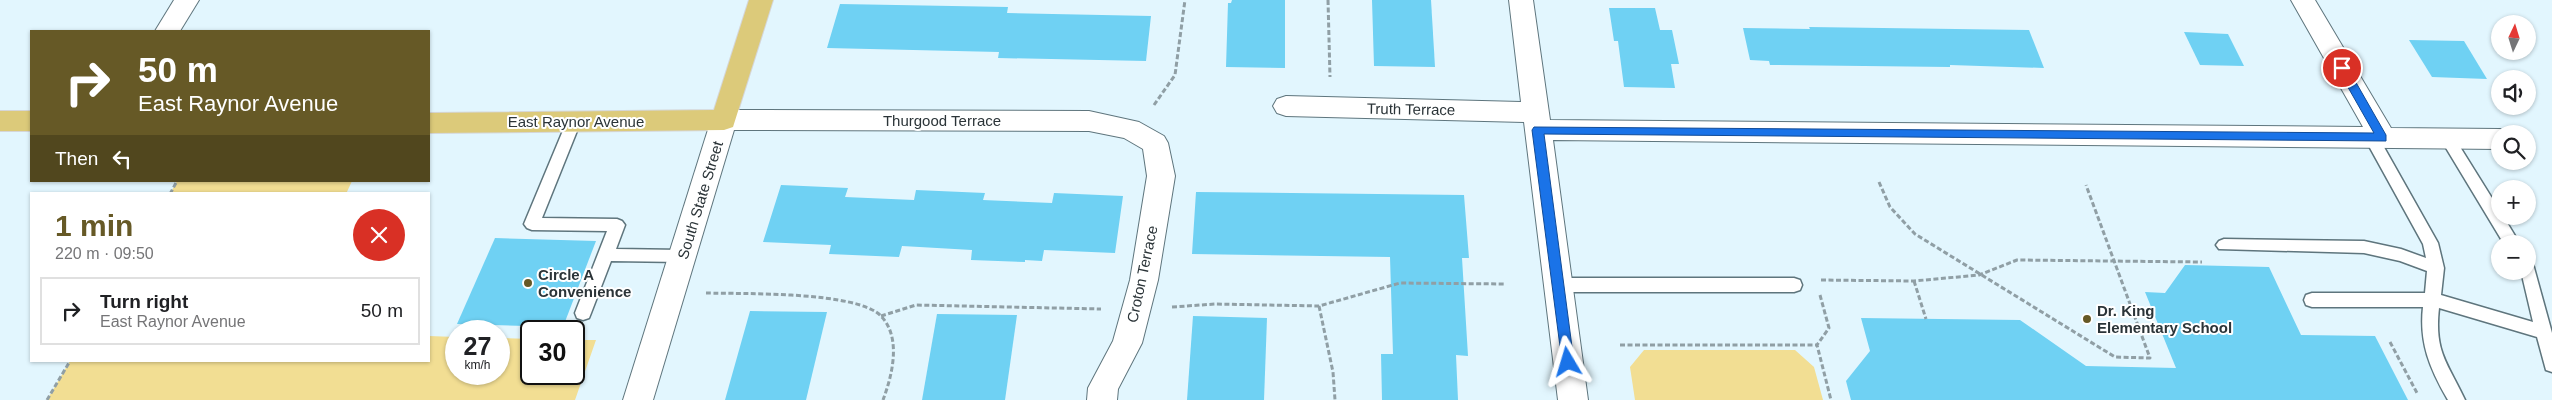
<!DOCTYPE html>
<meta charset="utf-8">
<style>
:root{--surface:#fff;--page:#f6f6f6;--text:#202124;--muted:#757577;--line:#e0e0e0;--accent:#665926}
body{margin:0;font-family:Arial,sans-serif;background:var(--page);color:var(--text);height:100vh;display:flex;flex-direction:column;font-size:19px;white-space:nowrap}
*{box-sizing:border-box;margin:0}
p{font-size:16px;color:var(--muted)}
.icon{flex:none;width:28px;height:28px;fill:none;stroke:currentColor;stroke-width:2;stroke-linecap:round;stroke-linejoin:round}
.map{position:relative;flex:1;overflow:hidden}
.panel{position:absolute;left:30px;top:192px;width:400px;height:170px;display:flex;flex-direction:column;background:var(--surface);border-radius:0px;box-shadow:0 1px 4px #0004}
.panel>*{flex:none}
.top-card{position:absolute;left:30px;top:30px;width:400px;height:152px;border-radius:0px;box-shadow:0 1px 4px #0004;background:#665926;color:#fff;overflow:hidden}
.needle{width:32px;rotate:4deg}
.buttons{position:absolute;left:2491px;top:15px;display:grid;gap:10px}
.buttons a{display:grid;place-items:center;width:45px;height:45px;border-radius:50%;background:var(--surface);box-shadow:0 1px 4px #0004;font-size:25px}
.speed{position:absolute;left:445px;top:320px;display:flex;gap:10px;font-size:25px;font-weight:700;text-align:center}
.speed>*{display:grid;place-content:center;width:65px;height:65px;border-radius:50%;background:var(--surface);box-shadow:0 1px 4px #0004;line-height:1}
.speed small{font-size:12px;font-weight:400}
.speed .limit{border:2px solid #111;border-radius:8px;background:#fff;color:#111}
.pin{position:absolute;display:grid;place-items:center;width:42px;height:42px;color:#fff;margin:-21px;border:2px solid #fff;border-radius:50%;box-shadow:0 1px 5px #0007}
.me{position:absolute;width:55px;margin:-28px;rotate:353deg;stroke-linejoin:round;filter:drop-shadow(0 0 4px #0008)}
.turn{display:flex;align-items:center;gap:18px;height:105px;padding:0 25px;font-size:22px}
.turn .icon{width:65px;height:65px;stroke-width:2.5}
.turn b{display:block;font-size:35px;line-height:42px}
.then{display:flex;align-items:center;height:48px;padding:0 25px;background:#0003;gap:10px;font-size:19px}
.round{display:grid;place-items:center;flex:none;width:52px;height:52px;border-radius:26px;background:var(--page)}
.summary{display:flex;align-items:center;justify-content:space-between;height:85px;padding:0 25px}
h1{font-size:30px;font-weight:600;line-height:38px;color:var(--accent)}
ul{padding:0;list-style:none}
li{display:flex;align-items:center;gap:15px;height:68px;margin:0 10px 8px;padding:0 15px;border:2px solid var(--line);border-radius:0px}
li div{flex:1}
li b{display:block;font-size:19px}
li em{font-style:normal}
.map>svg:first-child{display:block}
.green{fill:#f2de93}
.building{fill:#6fd1f3}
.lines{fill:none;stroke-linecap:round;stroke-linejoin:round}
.lane-casing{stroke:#5e757d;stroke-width:3}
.street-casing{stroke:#5e757d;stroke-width:2}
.secondary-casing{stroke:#5e757d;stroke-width:2}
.primary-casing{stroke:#d5d6d7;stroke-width:2}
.path{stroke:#909fa5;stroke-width:3;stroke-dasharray:5 2.5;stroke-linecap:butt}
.lane{fill:#fff;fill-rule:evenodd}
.street{fill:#fff;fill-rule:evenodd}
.secondary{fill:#fff;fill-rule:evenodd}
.primary{fill:#dcca7a;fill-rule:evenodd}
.route{fill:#1a73e8;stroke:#114b97}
.poi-dot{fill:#665926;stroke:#fff;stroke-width:2}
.labels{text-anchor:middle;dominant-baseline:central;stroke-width:4;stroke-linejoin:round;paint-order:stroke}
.street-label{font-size:15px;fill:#2b3438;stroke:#fff}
.poi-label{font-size:15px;font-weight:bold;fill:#2b3438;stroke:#fff;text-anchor:start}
</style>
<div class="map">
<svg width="2552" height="400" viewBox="0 0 2552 400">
<rect width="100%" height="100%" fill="#e2f6fe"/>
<g class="green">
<path d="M177,181H352L346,194H170Z"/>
<path d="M429,336L456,337V374H499V338L531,339V374H574V340H596L575,400H47L70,361H429Z"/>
<path d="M1644,350H1795L1814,367L1823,400H1635L1630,367Z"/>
</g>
<g class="building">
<path d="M1232,0H1285V68L1226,67L1228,3H1231Z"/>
<path d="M1372,0H1431L1435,67L1374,66Z"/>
<path d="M840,4L1008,7L1007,13L1151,16L1146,61L998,58L999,52L827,48Z"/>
<path d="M1609,8H1655L1660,30H1672L1679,64H1671L1675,88L1624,87L1618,41H1614Z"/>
<path d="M1809,27L2029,30L2044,68L1950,65V67L1770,65L1769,61L1750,60L1743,28L1810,29Z"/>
<path d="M2184,32L2228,34L2244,66L2200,65Z"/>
<path d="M2409,40L2464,41L2487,79L2432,77Z"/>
<path d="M781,185L848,188L845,197L914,200L916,190L985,193L983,200L1052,203L1054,193L1123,196L1115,253L1044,250L1042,261L1025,260V262L971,260L972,250L902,246L899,257L829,254L831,245L763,242Z"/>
<path d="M1196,192L1464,195L1469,258H1462L1468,356L1456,355L1458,400H1382L1381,354H1393L1390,257L1192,254Z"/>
<path d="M495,238L596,241L563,327L457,324Z"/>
<path d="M2185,265L2269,267L2301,335L2375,336L2408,400H1851L1846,381L1870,351L1861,318L2020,320L2086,366L2176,368L2145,292L2165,293Z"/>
<path d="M750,311L827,312L806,400H725Z"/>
<path d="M937,314L1017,315L1005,400H922Z"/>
<path d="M1193,316L1267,318L1264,400H1187Z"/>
</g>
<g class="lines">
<defs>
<g id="lane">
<path d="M574,115L579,117L581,121L542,218L617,219L622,221L625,225L616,249L682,250L687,251L690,256L687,261L682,262L611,261L591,313L589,318L583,320L577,318L575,313L607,231L532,230L527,228L524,224L567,121L569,117Z"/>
<path d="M2371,131L2376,133L2438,243L2444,268L2441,295L2533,322L2521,271H2528V263L2533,264L2552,333V372L2546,370L2537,337L2439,308C2434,353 2448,363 2465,400H2448C2430,369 2419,343 2423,307H2312L2306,305L2304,300L2306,295L2312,293H2425L2427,271L2400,261L2364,253L2219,249L2216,245L2219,241L2224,239L2364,241L2401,249L2426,258L2423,244L2364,137L2366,133Z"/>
<path d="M2447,132L2452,134L2500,211V216H2503L2520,244H2504L2440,138L2442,134Z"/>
<path d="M1558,278H1794L1800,280L1802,285L1800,290L1794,292H1558L1552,290L1550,285L1552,280Z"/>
</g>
<g id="street">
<path d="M174,0H199L180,31H155Z"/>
<path d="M1509,0H1533L1550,120L2363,127L2291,0H2315L2391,128L2500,129L2511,134H2500V149L1553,140L1588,400H1558L1524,122L1286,116L1277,113L1273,106L1277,99L1286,96L1521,102Z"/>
<path d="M724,110L1089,111L1139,122L1164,136L1168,143L1175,176L1158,280L1142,343L1118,389L1117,400H1087L1088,388L1113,341L1130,280L1147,176L1143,149L1124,138L1089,131L724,130L715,127L711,120L715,113Z"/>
</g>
<path id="secondary" d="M724,110L733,113L737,120L653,400H623L711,120L715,113Z"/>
<g id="primary">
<path d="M749,0H773L733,127L724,130L429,133V113L714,110Z"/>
<rect x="0" y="111" width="31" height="20"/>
</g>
</defs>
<use href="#lane" class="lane-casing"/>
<use href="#street" class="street-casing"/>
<use href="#secondary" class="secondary-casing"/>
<use href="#primary" class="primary-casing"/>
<g class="path">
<path d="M1328,0L1330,77"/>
<path d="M1154,105L1175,75L1185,0"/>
<path d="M1879,182L1890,207L1915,234L2115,357L2150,358L2086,185"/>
<path d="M170,194L177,181"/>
<path d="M1821,280L1914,281L1979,275L2017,260L2202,262"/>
<path d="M1914,281L1926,319"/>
<path d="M706,293C742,294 857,291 881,316C902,338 892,376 883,400"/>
<path d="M1820,295L1829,328L1817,345L1831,400"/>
<path d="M1319,306L1333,372L1335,400"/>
<path d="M1172,307L1215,304L1319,306L1400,283L1505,284"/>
<path d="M881,316L916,305L1101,309"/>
<path d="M2390,342L2417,393"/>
<path d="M1620,345H1817"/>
<path d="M47,400L70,361"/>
</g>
<use href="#lane" class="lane"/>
<use href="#street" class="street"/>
<use href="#secondary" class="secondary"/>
<use href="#primary" class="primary"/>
</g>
<path class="route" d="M2342,64L2346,65L2386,135V141L1544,134L1574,362L1568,367L1562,362L1532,130L1534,127L2374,133L2337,68Z"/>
<g class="poi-dot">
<circle cx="528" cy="283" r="5"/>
<circle cx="2087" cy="319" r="5"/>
</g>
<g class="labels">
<g class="street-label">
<text transform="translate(1411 109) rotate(1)">Truth Terrace</text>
<text x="942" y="120">Thurgood Terrace</text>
<text x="576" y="121">East Raynor Avenue</text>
<text transform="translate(700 200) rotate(-73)">South State Street</text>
<text transform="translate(1142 274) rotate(-78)">Croton Terrace</text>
</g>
<g class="poi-label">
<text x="538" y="274">Circle A<tspan x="538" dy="17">Convenience</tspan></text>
<text x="2097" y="310">Dr. King<tspan x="2097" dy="17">Elementary School</tspan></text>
</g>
</g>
</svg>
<div class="buttons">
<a><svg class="needle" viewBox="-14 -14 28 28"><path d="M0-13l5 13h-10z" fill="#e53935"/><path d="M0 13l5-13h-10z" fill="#757577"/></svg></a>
<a><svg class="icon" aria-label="sound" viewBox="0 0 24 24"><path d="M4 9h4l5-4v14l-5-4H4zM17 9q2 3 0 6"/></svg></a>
<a><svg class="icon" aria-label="search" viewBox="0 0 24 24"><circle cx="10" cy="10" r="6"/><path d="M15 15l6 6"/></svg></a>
<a>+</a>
<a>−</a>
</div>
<div class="speed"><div>27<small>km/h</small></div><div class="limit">30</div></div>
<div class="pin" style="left:2342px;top:68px;background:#d93025"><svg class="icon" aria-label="arrive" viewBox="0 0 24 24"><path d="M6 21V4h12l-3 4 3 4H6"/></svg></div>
<svg class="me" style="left:1568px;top:362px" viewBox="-20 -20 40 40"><path d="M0-17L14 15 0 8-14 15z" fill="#1a73e8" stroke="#fff" stroke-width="4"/></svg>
<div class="top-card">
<div class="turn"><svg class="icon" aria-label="right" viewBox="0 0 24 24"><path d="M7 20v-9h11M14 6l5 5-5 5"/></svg><div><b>50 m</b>East Raynor Avenue</div></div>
<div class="then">Then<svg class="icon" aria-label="left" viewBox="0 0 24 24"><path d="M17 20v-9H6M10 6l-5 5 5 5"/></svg></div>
</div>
<section class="panel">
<div class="summary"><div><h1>1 min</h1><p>220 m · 09:50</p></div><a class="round" style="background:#d93025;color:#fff"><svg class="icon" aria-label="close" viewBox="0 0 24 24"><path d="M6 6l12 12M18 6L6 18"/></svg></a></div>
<ul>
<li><svg class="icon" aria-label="right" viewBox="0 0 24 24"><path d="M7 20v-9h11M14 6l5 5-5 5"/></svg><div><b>Turn right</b><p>East Raynor Avenue</p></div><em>50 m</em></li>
</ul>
</section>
</div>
